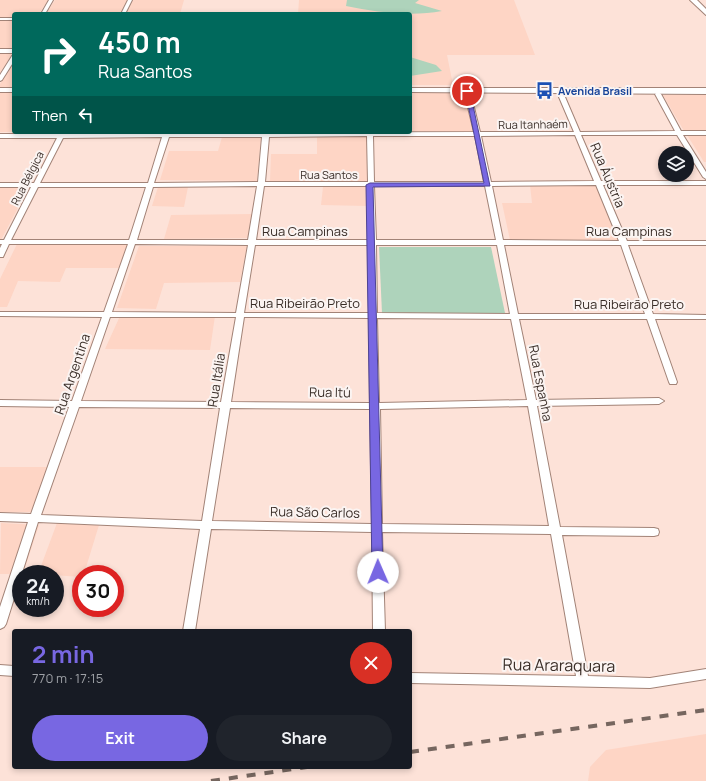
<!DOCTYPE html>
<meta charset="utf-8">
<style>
:root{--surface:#171b24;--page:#20242c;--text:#f1f3f6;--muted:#9ea1a6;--accent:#7867e2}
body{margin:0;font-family:Manrope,sans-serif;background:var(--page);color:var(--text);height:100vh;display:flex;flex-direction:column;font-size:15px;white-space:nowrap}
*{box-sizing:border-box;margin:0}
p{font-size:13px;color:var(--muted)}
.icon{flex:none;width:22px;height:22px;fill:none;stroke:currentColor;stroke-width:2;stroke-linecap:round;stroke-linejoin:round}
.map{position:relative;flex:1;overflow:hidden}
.drawer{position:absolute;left:12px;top:629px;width:400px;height:140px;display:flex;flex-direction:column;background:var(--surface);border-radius:4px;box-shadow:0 2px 6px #0003}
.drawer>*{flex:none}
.top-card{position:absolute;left:12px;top:12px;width:400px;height:122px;border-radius:4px;box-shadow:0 2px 6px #0003;background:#00695c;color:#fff;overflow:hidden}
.controls{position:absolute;left:658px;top:146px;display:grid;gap:8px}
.controls a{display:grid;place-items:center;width:36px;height:36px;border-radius:50%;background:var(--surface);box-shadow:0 2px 6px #0003;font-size:20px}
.speed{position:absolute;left:12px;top:565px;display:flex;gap:8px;font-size:20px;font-weight:700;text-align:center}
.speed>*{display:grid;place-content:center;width:52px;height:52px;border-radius:50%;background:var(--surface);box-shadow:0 2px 6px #0003;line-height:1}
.speed small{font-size:10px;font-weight:400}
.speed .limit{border:6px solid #d22;background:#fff;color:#111}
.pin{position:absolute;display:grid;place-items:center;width:34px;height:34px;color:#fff;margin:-17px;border:2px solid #fff;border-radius:50%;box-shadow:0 1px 4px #0007}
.me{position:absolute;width:44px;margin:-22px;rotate:359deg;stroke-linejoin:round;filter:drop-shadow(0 0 3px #0008)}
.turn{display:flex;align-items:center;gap:14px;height:84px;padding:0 20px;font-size:18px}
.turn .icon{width:52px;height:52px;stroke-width:2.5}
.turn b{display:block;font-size:28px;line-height:34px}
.then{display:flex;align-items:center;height:38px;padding:0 20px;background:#0003;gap:8px;font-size:15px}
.round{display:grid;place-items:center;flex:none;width:42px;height:42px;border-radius:21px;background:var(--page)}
.headline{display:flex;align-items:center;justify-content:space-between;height:68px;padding:0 20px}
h1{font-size:24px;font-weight:700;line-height:30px;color:var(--accent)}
.primary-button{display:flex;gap:8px;margin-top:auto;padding:8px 20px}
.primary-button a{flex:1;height:46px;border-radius:24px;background:var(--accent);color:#fff;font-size:16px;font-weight:700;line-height:46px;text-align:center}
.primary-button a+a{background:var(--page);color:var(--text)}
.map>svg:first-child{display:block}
.built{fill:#fed5c5}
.green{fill:#aed3bb}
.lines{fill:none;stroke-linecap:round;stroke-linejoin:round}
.street-casing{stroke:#a28377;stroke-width:2}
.secondary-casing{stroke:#a28377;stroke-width:2}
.street{fill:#fff;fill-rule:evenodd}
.secondary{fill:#fff;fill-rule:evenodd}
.rail{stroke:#76665f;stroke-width:4;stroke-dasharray:9 9;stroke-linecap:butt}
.route{fill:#7867e2;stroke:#4e4393}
.labels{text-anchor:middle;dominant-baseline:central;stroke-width:4;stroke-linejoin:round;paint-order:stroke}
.far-transit-label{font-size:11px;font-weight:bold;fill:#164399;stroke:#fbf4f2;text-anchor:start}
.far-street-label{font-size:11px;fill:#3a2e28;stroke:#fbf4f2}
.street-label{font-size:13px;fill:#3a2e28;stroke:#fbf4f2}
.near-street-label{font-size:16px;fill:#3a2e28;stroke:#fbf4f2}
</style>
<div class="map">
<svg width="706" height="781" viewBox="0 0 706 781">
<rect width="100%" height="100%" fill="#fde2d8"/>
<g class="built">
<path d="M0,0H48L39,14H14V52L0,73Z"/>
<path d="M55,0H127L120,14H46Z"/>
<path d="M133,0H184L180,14H126Z"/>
<path d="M299,0H514L535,55H447L453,85H410V14H298Z"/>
<path d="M14,63V87H0V84Z"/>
<rect x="0" y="92" width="14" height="40"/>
<path d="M410,93H463L474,132L410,131Z"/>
<path d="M663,95H706V131H684Z"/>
<path d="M687,135H706V162H704Z"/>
<path d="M317,136H368L367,181H270L271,154H317Z"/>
<path d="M222,137H261L257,181L160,180L169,151H218Z"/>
<path d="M530,185H597L618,240H510L502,203H532Z"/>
<path d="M0,187H29L0,242Z"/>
<path d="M158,187H188L184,207L152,206Z"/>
<path d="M323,187H367V206L321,205Z"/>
<path d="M253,214L249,238L164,239L171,215Z"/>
<path d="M17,244H128L119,268H66L60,282L18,281L7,307H0V279Z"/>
<path d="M139,246H247L240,282L164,283L156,309L117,308Z"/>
<path d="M120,316H215L210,350L105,349Z"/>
<path d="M0,467H56L42,512H0Z"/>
<path d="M1,523L39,525L23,574H0Z"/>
<path d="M57,523L99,525L84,574H81V577L38,574Z"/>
<path d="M706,734V781H588L590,767L606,750Z"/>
</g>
<g class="green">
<path d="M347,0H419L415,3L442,11C411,17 376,12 346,6Z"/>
<path d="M410,57L436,65L442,71L410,76Z"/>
<path d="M379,247H491L505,313H382Z"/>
</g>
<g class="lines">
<defs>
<g id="street">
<path d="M49,0H53L45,14H41Z"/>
<path d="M128,0H132L125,14H121Z"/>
<rect x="0" y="18" width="14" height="2"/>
<rect x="0" y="49" width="14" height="4"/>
<path d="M14,55V61L2,80L0,81V75L12,56Z"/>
<path d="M559,88L562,90L580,132L675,131L655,94L658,92L661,94L681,131H706V135H683L706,172V179L703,177L677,135H581L601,181H706V185H603L627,241H706V245H628L653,314L706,315V319H655L677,382L676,384H670L669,382L647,319H519L536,400L659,398L664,401L659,404L537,406L560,527L654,528L658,529L659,532L658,535L654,536L562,535L588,676L650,678L706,669V679L650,688L410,683V673L576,676L551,534L382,532L385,631H373L372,532L211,529L195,631H183L200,529L38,522L6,624L4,627L0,629V607L28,522L0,521V513L31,514L69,407L0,406V400L72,401L102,317L0,316V312H104L128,244H9L3,257H0V248L2,244H0V240H4L31,187H0V183H34L57,138H0V134H59L60,132H66L65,134L163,133L164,132H170V133L474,132L464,91L467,89L470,91L480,132H574L556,90ZM575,135L594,181L491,182L481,136ZM367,136L368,182H265L269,137ZM373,136H475L484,182H374ZM162,137L148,183H40L63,138ZM169,137H262L258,182L154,183ZM596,185L619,241L503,240L492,186ZM257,186L248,240H137L153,187ZM264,186H368V240H256ZM374,186H485L496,240H376ZM38,187H146L129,240H11ZM135,244L248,245L236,313L112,312ZM255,245H368L369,313H244ZM376,245H497L510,314L377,313ZM504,245H621L645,314H518ZM110,317H236L221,402L81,401ZM244,317L369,318L370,403L231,402ZM377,318L511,319L527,400L379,403ZM528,406L549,526L382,524L380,409ZM79,407L220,408L202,521L41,515ZM230,408L370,409L372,524L212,521Z"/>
<path d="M0,665L14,666V676L0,675Z"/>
</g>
<g id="secondary">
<path d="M690,0H697L706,9V15Z"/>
<rect x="0" y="88" width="14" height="4"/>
<path d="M410,88H706V94L410,92Z"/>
</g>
</defs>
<use href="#street" class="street-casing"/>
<use href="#secondary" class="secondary-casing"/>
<use href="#street" class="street"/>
<use href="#secondary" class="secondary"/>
<g class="rail">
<path d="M410,752L706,710"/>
<path d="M211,781L307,767"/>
</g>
</g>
<path class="route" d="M465,90L470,91L490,186L373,187L383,572L382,575H374L372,572L366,185L370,183H484Z"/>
<defs>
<symbol id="bus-bare" viewBox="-9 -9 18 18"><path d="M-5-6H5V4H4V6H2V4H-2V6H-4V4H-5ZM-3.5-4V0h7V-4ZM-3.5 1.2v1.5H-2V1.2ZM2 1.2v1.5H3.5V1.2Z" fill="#1a4fb4" stroke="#fbf4f2" stroke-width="2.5" paint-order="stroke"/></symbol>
</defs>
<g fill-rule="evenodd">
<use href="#bus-bare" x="532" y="78" width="25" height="25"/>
</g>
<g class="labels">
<g class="far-transit-label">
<text x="558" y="90">Avenida Brasil</text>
</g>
<g class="far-street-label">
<text transform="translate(533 124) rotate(-1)">Rua Itanhaém</text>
<text x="329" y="174">Rua Santos</text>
<text transform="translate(27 178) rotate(-63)">Rua Bélgica</text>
</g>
<g class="street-label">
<text transform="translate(608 175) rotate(67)">Rua Áustria</text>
<text x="305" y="231">Rua Campinas</text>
<text x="629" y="231">Rua Campinas</text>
<text x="305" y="303">Rua Ribeirão Preto</text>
<text x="629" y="304">Rua Ribeirão Preto</text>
<text transform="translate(72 374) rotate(-71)">Rua Argentina</text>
<text transform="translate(216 380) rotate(-81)">Rua Itália</text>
<text transform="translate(541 383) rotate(79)">Rua Espanha</text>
<text transform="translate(330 392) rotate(1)">Rua Itú</text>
<text transform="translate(315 512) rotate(1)">Rua São Carlos</text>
</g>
<g class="near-street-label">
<text transform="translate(559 665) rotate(1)">Rua Araraquara</text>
</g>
</g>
</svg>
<div class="controls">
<a><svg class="icon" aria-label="layers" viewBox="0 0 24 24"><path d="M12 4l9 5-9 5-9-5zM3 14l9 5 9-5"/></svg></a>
</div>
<div class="speed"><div>24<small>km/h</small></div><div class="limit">30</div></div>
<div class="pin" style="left:467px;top:91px;background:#d93025"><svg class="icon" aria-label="arrive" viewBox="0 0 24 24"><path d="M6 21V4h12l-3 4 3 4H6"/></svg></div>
<svg class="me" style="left:378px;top:572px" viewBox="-20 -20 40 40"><circle r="19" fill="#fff"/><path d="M0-13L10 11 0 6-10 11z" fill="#7867e2"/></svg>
<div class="top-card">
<div class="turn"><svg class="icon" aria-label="right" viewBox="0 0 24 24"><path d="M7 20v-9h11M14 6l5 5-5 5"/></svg><div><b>450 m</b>Rua Santos</div></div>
<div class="then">Then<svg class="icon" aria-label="left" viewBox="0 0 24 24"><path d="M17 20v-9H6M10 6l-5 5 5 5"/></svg></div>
</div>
<section class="drawer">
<div class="headline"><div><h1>2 min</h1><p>770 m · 17:15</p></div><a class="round" style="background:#d93025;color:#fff"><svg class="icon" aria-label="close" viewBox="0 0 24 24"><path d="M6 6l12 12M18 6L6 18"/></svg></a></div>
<div class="primary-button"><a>Exit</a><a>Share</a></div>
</section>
</div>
